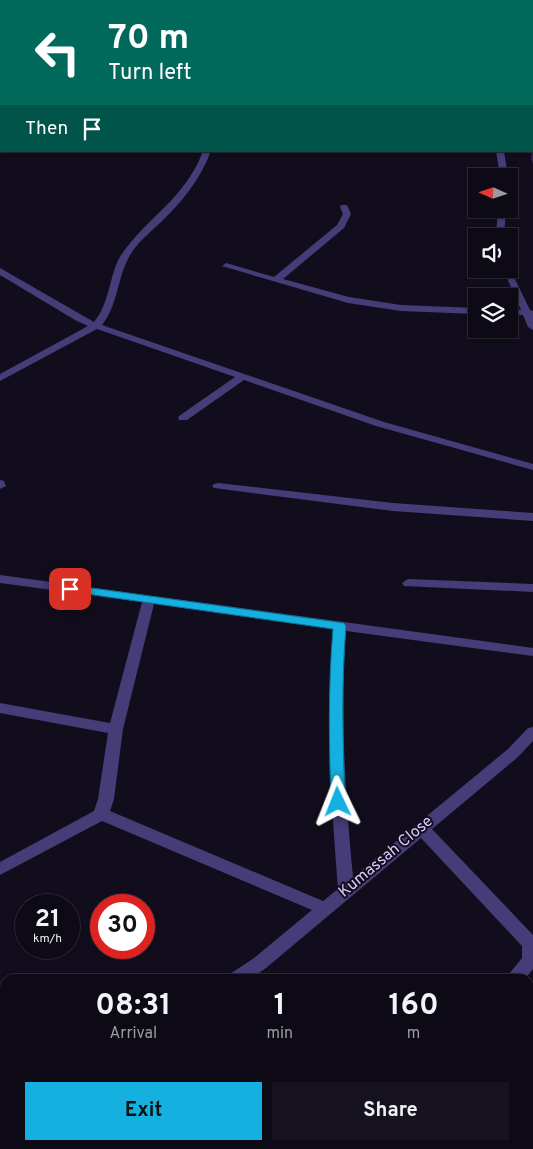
<!DOCTYPE html>
<style>
:root{--surface:#0e0a15;--page:#17131e;--text:#f1f3f6;--muted:#9b9aa0;--line:#2e2b34;--accent:#13b0e0}
body{margin:0;font-family:Overpass,sans-serif;background:var(--page);color:var(--text);height:100vh;display:flex;flex-direction:column;font-size:19px;white-space:nowrap}
*{box-sizing:border-box;margin:0}
p{font-size:16px;color:var(--muted)}
.icon{flex:none;width:28px;height:28px;fill:none;stroke:currentColor;stroke-width:2;stroke-linecap:round;stroke-linejoin:round}
.map{position:relative;flex:1;overflow:hidden}
.details{position:absolute;left:0px;top:974px;width:534px;height:176px;display:flex;flex-direction:column;background:var(--surface);border-radius:15px 15px 0 0;box-shadow:0 1px 4px #0004,0 0 0 1px var(--line)}
.details>*{flex:none}
.hud{position:absolute;left:0px;top:0px;width:534px;height:152px;box-shadow:0 1px 4px #0004,0 0 0 1px var(--line);background:#00695c;color:#fff;overflow:hidden}
.needle{width:32px;rotate:273deg}
.fabs{position:absolute;left:468px;top:168px;display:grid;gap:10px}
.fabs a{display:grid;place-items:center;width:50px;height:50px;border-radius:0px;background:var(--surface);box-shadow:0 1px 4px #0004,0 0 0 1px var(--line);font-size:25px}
.speed{position:absolute;left:15px;top:894px;display:flex;gap:10px;font-size:25px;font-weight:700;text-align:center}
.speed>*{display:grid;place-content:center;width:65px;height:65px;border-radius:50%;background:var(--surface);box-shadow:0 1px 4px #0004,0 0 0 1px var(--line);line-height:1}
.speed small{font-size:12px;font-weight:400}
.speed .limit{border:8px solid #d22;background:#fff;color:#111}
.pin{position:absolute;display:grid;place-items:center;width:42px;height:42px;color:#fff;margin:-21px;border-radius:10px;box-shadow:0 2px 8px #0006}
.me{position:absolute;width:55px;margin:-28px;rotate:358deg;stroke-linejoin:round;filter:drop-shadow(0 0 4px #0008)}
.turn{display:flex;align-items:center;gap:18px;height:105px;padding:0 25px;font-size:22px}
.turn .icon{width:65px;height:65px;stroke-width:2.5}
.turn b{display:block;font-size:35px;line-height:42px}
.then{display:flex;align-items:center;height:48px;padding:0 25px;background:#0003;gap:10px;font-size:19px}
.eta{display:flex;justify-content:space-evenly;align-items:center;height:85px;text-align:center}
.eta b{font-size:30px;font-weight:700;line-height:35px}
.primary-button{display:flex;gap:10px;margin-top:auto;padding:10px 25px}
.primary-button a{flex:1;height:58px;border-radius:0px;background:var(--accent);color:#111;font-size:20px;font-weight:700;line-height:58px;text-align:center}
.primary-button a+a{background:var(--page);color:var(--text)}
.map>svg:first-child{display:block}
.lines{fill:none;stroke-linecap:round;stroke-linejoin:round}
.minor{fill:#463c77;fill-rule:evenodd}
.wall{fill:#322748}
.route{fill:#13b0e0;stroke:#0c7292}
.labels{text-anchor:middle;dominant-baseline:central;stroke-width:4;stroke-linejoin:round;paint-order:stroke}
.near-street-label{font-size:16px;fill:#d8ccfb;stroke:#120d1c}
</style>
<div class="map">
<svg width="533" height="1149" viewBox="0 0 533 1149">
<rect width="100%" height="100%" fill="#120d1c"/>
<g class="lines">
<g class="minor">
<path d="M91,0H98L99,1H92Z"/>
<path d="M223,0H231L232,1H224Z"/>
<path d="M438,0H445L446,1H439Z"/>
<rect x="0" y="21" width="1" height="4"/>
<rect x="532" y="68" width="1" height="4"/>
<rect x="0" y="82" width="1" height="4"/>
<rect x="532" y="87" width="1" height="4"/>
<rect x="532" y="126" width="1" height="4"/>
<path d="M203,151H211C200,180 182,202 160,223C149,233 136,244 129,257C117,279 118,305 102,325L384,422L533,464V470L376,426L244,380L187,420H179L178,418L179,416L235,377L97,329L0,381V374L88,326L75,320L0,275V268L94,322C110,303 109,275 121,255C148,216 185,199 203,151Z"/>
<path d="M496,151H504L508,176H500Z"/>
<path d="M341,205H347L351,214L344,228L283,279L349,297L401,305L476,308V314L401,311L348,303L222,266L226,263L274,277L337,225L343,214L340,207Z"/>
<path d="M498,209H506L504,236H496Z"/>
<path d="M509,267L530,310L533,311V330L528,327L523,315H509V309L521,310L503,269H509Z"/>
<path d="M0,480L4,481L6,486L0,489Z"/>
<path d="M218,483L393,503L533,513V521L393,511L214,488L212,486L214,484Z"/>
<path d="M0,575L533,648V656L346,631C340,713 345,795 353,877L508,749L528,728L533,727V741L518,757L432,829L533,935V969L525,979H505L522,958V946L421,838L266,968L250,979H227L230,974L254,958L312,910L102,821L0,875V862L94,811L98,799L108,733L0,713V703L110,723L142,602L0,583ZM154,604L333,629C326,716 331,802 338,889L323,901L110,811L114,799L123,729Z"/>
<path d="M408,579L533,584V592L404,586L402,583Z"/>
<path d="M5,1114V1132L0,1134V1116Z"/>
</g>
</g>
<path class="wall" d="M532,151H533V164L531,159Z"/>
<path class="route" d="M70,585L344,623L346,626C341,685 343,743 345,802L343,806L338,808L333,806L331,802C329,744 328,687 333,629L66,591L64,589L66,586Z"/>
<g class="labels">
<g class="near-street-label">
<text transform="translate(386 857) rotate(-40)">Kumassah Close</text>
</g>
</g>
</svg>
<div class="fabs">
<a><svg class="needle" viewBox="-14 -14 28 28"><path d="M0-13l5 13h-10z" fill="#e53935"/><path d="M0 13l5-13h-10z" fill="#9b9aa0"/></svg></a>
<a><svg class="icon" aria-label="sound" viewBox="0 0 24 24"><path d="M4 9h4l5-4v14l-5-4H4zM17 9q2 3 0 6"/></svg></a>
<a><svg class="icon" aria-label="layers" viewBox="0 0 24 24"><path d="M12 4l9 5-9 5-9-5zM3 14l9 5 9-5"/></svg></a>
</div>
<div class="speed"><div>21<small>km/h</small></div><div class="limit">30</div></div>
<div class="pin" style="left:70px;top:589px;background:#d93025"><svg class="icon" aria-label="arrive" viewBox="0 0 24 24"><path d="M6 21V4h12l-3 4 3 4H6"/></svg></div>
<svg class="me" style="left:338px;top:802px" viewBox="-20 -20 40 40"><path d="M0-17L14 15 0 8-14 15z" fill="#13b0e0" stroke="#fff" stroke-width="4"/></svg>
<div class="hud">
<div class="turn"><svg class="icon" aria-label="left" viewBox="0 0 24 24"><path d="M17 20v-9H6M10 6l-5 5 5 5"/></svg><div><b>70 m</b>Turn left</div></div>
<div class="then">Then<svg class="icon" aria-label="arrive" viewBox="0 0 24 24"><path d="M6 21V4h12l-3 4 3 4H6"/></svg></div>
</div>
<section class="details">
<div class="eta">
<div><b>08:31</b><p>Arrival</p></div>
<div><b>1</b><p>min</p></div>
<div><b>160</b><p>m</p></div>
</div>
<div class="primary-button"><a>Exit</a><a>Share</a></div>
</section>
</div>
